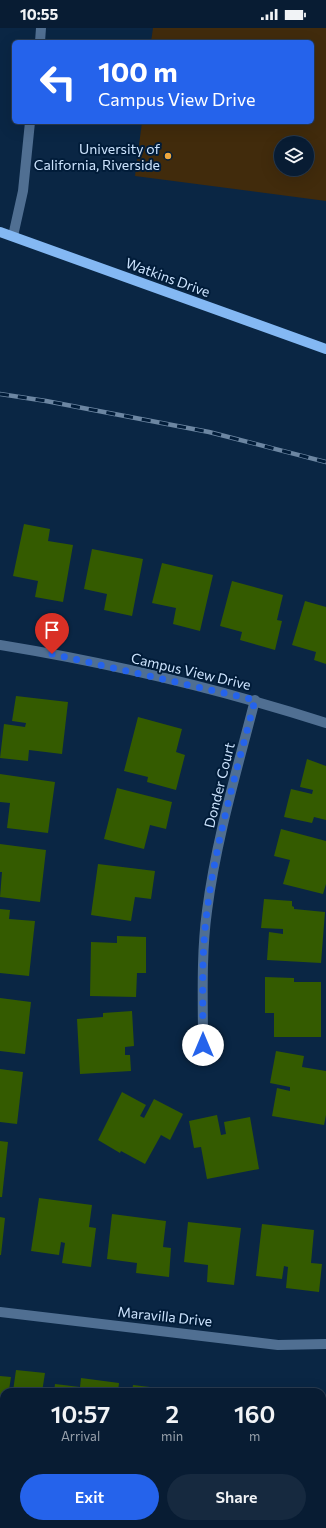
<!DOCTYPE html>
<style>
:root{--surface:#081c33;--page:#16293f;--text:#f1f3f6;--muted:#98a1ac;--line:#293a4e;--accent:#2563eb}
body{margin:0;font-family:Commissioner,sans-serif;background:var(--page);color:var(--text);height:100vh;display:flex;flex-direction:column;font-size:15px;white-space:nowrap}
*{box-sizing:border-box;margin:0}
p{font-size:13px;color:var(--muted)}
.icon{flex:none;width:22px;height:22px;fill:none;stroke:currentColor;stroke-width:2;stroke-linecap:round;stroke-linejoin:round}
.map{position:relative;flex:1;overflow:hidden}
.details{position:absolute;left:0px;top:1360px;width:326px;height:140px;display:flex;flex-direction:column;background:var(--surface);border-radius:12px 12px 0 0;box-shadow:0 4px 16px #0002,0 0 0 1px var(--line)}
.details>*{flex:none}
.top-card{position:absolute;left:12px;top:12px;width:302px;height:84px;border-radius:6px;box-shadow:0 4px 16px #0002,0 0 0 1px var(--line);background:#2563eb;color:#fff;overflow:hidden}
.fabs{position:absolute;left:274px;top:108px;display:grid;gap:8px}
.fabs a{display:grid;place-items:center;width:40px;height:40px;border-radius:50%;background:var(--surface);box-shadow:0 4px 16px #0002,0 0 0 1px var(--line);font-size:20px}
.pin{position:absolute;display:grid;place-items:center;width:34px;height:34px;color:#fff;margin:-41px -17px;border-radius:50% 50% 50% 0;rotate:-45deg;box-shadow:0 0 4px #0007}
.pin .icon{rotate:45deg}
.me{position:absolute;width:44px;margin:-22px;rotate:0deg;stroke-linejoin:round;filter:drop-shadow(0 0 3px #0008)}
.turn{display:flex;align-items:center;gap:14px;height:84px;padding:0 20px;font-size:18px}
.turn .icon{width:52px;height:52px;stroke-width:2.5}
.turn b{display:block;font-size:28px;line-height:34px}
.eta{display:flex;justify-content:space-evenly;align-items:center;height:68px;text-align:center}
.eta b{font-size:24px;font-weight:600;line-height:28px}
.button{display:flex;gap:8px;margin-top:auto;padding:8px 20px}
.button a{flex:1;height:46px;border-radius:24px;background:var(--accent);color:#fff;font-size:16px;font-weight:600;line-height:46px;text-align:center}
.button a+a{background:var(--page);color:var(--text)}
.status{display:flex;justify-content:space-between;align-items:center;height:28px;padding:0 20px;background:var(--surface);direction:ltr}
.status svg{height:11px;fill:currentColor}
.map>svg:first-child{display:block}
.green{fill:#412b0c;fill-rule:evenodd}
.building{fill:#345b00}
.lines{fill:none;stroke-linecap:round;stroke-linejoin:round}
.minor{stroke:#506f92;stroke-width:10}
.major{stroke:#84b8f3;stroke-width:10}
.rail-casing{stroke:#6c86a2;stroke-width:4.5}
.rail{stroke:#011c39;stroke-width:3;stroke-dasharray:9;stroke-linecap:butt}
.route{stroke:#2563eb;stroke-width:7;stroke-dasharray:0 12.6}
.poi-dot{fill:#efa73d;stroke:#011c39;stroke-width:1.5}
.labels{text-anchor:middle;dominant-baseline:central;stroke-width:4;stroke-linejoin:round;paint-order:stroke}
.poi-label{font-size:14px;fill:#cde4fe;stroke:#011c39;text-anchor:end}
.street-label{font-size:14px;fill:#cde4fe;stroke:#011c39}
</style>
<div class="status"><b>10:55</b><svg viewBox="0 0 49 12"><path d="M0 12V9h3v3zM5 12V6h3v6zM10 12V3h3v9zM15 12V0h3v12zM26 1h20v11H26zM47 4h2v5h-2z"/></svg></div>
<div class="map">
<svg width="326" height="1500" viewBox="0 0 326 1500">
<rect width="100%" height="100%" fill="#0a2644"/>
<path class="green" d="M153,0H326V173L135,148L142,94H312V14H151ZM281,115H307V141H281Z"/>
<g class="building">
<path d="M24,496L50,501L48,513L73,517L63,574L35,569L38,553L13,548Z"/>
<path d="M92,521L143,531L132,588L104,582L107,566L84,561Z"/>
<path d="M162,535L213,547L200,603L173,596L176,580L152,575Z"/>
<path d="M232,553L283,567L277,592L282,593L275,622L240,612L242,604L220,598Z"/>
<path d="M305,573L326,579V636L314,632L316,624L292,617Z"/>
<path d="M16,668L68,674L62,726L29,722L28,733L0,730L4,696L25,699L26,695L12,693Z"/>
<path d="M138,689L182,701L176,724L185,727L176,762L147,754L148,749L124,743Z"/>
<path d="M307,731L326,738V792L314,789L312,795L284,789L291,761L312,766L313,762L300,759Z"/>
<path d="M0,746L55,754L48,805L7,800L10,775L0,774Z"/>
<path d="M117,760L172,774L166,801L150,797L144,821L104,811Z"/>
<path d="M281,801L326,813V856L323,866L283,856L290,832L274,828Z"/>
<path d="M0,816L46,822L40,874L0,869L2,844H0Z"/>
<path d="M98,836L155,843L151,871L135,869L131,893L91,887Z"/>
<path d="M264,871L292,873V878L294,879V881L325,884L321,935L267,932L269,904L283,906V901L261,900Z"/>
<path d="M0,881L10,882L9,891L35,893L29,948L0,945Z"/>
<path d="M117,908L146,909V945H137L136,969L90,968L91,914L117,915Z"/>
<path d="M265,949L294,950V954H321V1009H274V985H265Z"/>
<path d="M0,970L31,974L25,1026L0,1023Z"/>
<path d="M132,983L134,1018L125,1019V1027H130L131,1043L80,1046L77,991L103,989V985Z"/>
<path d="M276,1023L304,1028L302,1039L326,1043V1087L324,1097L272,1088L277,1060L290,1063V1059L270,1055Z"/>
<path d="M0,1041L23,1044L17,1096L0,1094Z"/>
<path d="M122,1064L146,1077L140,1088L144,1090L154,1071L183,1086L170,1112L161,1107L145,1136L121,1123L120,1125L98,1112Z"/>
<path d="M217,1087L221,1107L226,1106L224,1094L250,1089L259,1141L207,1151L201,1119L194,1120L189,1093Z"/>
<path d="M0,1113L8,1114L2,1169H0Z"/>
<path d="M39,1170L92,1177L89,1199L96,1200L91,1239L62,1235L65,1215L61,1214L59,1227L31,1223Z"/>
<path d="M112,1186L166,1193L163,1219L171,1220L169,1249L136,1245L137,1235L107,1231Z"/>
<path d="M0,1189L5,1190L1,1227H0Z"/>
<path d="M188,1194L241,1200L234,1257L207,1254L208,1237L184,1234Z"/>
<path d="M262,1196L314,1202L311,1235L322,1236L319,1264L286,1260L288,1239L284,1238L282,1251L256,1248Z"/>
<path d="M16,1342L45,1345L42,1364H4V1402H0V1348L11,1349L9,1362L13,1363Z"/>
<path d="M81,1350L119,1355L118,1364H54L55,1356L80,1359Z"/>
<path d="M133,1357L184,1363V1364H132Z"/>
<path d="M322,1376H326V1431L322,1432Z"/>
<path d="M0,1464H4V1496H36V1500H0Z"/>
<path d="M51,1496H107L106,1500H51Z"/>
<path d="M130,1496H191L190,1500H130Z"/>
<path d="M214,1496H265L264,1500H214Z"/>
</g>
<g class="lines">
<g class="minor">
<path d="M40,14L41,0"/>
<path d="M13,208L23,163L30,94"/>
<path d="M0,617C110,635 220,661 326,695"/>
<path d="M203,1017C203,973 201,927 207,883C216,812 237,742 255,672"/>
<path d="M0,1284L278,1317L326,1316"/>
</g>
<path class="major" d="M0,204L326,321"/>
<defs>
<path id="rail" d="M0,366L46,373L209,404L326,434"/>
</defs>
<use href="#rail" class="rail-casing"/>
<use href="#rail" class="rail"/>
</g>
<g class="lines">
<path class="route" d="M52,626L255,672C237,742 216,812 207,883C201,927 203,973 203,1017"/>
</g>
<circle class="poi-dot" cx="168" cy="128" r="4"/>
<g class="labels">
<g class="poi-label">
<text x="160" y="120">University of<tspan x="160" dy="16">California, Riverside</tspan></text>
</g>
<g class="street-label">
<text transform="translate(168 249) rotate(20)">Watkins Drive</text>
<text transform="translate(191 643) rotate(13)">Campus View Drive</text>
<text transform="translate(219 757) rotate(-76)">Donder Court</text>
<text transform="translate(165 1288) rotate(6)">Maravilla Drive</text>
</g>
</g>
</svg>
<div class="fabs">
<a><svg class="icon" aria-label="layers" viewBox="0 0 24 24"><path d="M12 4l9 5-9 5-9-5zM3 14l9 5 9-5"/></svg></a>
</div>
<div class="pin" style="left:52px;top:626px;background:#d93025"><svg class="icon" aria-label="arrive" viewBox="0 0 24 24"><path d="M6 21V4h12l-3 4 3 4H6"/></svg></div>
<svg class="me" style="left:203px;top:1017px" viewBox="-20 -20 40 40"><circle r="19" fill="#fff"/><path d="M0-13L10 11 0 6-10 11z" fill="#2563eb"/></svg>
<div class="top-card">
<div class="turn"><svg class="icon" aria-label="left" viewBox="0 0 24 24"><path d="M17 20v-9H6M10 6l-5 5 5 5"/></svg><div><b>100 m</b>Campus View Drive</div></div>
</div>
<section class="details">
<div class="eta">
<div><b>10:57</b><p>Arrival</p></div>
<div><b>2</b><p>min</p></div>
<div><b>160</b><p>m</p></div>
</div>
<div class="button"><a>Exit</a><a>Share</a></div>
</section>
</div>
